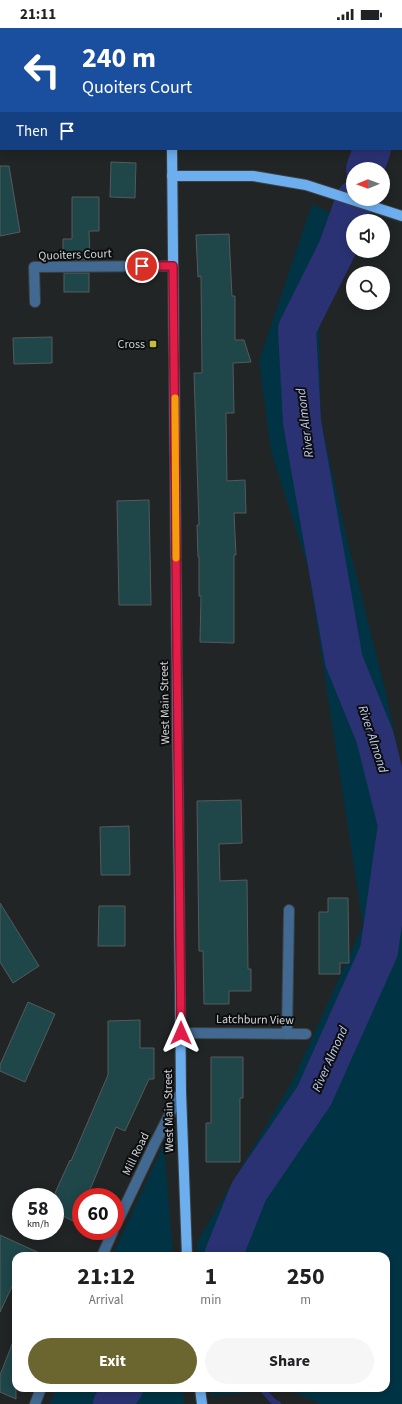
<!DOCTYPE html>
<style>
:root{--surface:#fff;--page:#f6f6f6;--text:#202124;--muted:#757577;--accent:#6b662f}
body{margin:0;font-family:"Source Sans 3",sans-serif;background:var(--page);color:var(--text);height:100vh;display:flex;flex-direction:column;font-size:15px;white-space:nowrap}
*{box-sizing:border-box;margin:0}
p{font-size:13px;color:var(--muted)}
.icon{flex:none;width:22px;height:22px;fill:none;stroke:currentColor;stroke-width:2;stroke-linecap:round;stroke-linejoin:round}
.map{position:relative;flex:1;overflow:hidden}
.details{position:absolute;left:12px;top:1224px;width:378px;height:140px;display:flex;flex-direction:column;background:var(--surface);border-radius:12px;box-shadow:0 2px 10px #0003}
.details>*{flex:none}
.banner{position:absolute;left:0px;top:0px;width:402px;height:122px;box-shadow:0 2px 10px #0003;background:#1a4fa0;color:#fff;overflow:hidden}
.needle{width:26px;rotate:269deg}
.fabs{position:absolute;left:346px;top:134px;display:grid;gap:8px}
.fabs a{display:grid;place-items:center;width:44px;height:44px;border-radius:50%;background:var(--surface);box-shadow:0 2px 10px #0003;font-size:20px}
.speed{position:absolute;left:12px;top:1160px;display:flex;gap:8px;font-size:20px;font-weight:700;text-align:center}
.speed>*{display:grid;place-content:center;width:52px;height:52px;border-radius:50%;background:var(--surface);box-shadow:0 2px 10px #0003;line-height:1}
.speed small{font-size:10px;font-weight:400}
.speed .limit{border:6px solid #d22;background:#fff;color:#111}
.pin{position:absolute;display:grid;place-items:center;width:34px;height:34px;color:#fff;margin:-17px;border:2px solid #fff;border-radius:50%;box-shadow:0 1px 4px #0007}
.me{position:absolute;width:44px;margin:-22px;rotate:0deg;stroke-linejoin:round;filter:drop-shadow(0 0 3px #0008)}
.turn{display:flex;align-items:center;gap:14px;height:84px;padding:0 16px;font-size:18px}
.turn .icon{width:52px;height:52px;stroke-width:2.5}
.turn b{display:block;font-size:28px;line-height:34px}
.then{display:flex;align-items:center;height:38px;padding:0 16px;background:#0003;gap:8px;font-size:15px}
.eta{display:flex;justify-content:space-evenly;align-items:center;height:68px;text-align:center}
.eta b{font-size:24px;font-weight:700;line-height:28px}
.button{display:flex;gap:8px;margin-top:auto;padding:8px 16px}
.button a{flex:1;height:46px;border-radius:24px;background:var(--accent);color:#fff;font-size:16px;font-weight:700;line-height:46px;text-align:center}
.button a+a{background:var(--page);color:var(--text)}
.status{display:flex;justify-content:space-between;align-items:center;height:28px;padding:0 20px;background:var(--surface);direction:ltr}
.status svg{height:11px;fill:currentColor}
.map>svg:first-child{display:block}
.green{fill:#003445}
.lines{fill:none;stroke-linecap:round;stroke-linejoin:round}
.stream{stroke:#2b3273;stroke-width:6}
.river{stroke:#2b3273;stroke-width:38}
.building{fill:#1f4649;stroke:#565a5b}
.minor-casing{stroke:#3d4142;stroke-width:12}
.major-casing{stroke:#3d4142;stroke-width:12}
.minor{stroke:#426991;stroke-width:10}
.major{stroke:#6daeef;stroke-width:10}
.route-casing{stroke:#92132f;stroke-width:10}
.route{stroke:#e11d48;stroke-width:7}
.slow{stroke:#f59e0b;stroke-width:7}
.poi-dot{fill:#c7bb3c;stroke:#0c0d0e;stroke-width:1.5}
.labels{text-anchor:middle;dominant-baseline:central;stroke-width:4;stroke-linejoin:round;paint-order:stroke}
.street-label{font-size:12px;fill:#d3d5d6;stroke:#0c0d0e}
.poi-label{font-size:12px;fill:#d3d5d6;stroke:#0c0d0e;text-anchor:end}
.water-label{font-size:13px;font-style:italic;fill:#c0caf1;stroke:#0c0d0e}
</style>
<div class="status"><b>21:11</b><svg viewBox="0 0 49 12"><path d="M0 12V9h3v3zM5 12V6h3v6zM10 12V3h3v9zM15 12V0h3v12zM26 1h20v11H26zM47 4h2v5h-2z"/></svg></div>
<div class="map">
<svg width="402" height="1376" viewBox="0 0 402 1376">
<rect width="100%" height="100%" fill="#212526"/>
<g class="green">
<path d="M312,176L353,196V221L319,300L321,393L344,499L386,665L402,742V1376H321L287,1361L210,1368V1360H386V1228H198L197,1214L293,1052L363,897L308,539L271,423L259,333Z"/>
<path d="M164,1116L173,1228H112Z"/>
<path d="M56,1360H183L184,1376H50Z"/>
</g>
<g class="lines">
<path class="stream" d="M261,1360L274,1374L278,1376"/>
<g class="river">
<path d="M401,39L402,36"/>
<path d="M365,141L372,121"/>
<path d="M223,1228L249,1163L314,1068L379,923L397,797L375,709L344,633L302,394L297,301L337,221L355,171"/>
<path d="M112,1376L124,1360"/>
</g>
</g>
<g class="building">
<path d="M111,134L136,135L135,170L110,169Z"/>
<path d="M0,138H9L20,204L0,208Z"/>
<path d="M72,169H99V203H89L90,232H63V211H72Z"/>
<path d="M229,206L232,268H235V312H244L251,334L233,335L234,385H226L227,453L245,452L246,485H234L236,527H234V615L200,614L201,568H199V529H198L197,497H199L194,345H202L201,248L198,249L196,207Z"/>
<rect x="64" y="245" width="25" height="19"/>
<path d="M52,309V335L14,336L13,310Z"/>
<path d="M149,472L151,577H119L117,473Z"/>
<path d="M241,772L242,815L219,816L220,853L247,852L248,941H251V963H229V976H204L203,923H199L197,773Z"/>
<path d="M129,798L130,847H101L100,799Z"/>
<path d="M328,870H348L349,935H340V946H319V884H328Z"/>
<path d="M0,875L39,938L13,955L0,934Z"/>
<path d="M99,878H125V918H98Z"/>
<path d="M28,974L55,986L25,1054L0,1043V1037Z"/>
<path d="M140,992V1020H154V1051H149L125,1103L116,1099L87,1169H81V1181L75,1194L55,1184V1165L70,1132L71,1133L108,1047V993Z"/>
<path d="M211,1029H243V1070H240V1134H206V1095H211Z"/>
<path d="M0,1207L46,1228H16V1250L0,1284Z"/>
<path d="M15,1309H16V1371L0,1364V1347Z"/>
</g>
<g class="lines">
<defs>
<g id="minor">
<path d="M35,274L34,239L173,238"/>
<path d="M181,1005L306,1006"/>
<path d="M287,1006L289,882"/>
<path d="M115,1199L155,1115L181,1064"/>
<path d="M102,1228L113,1203"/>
<path d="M35,1376L41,1360"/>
</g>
<g id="major">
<path d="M170,0V1"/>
<path d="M0,69H1"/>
<path d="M172,121L181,1064L187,1228"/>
<path d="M172,148H253L306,157L402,188"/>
<path d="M200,1360L202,1376"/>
</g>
</defs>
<use href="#minor" class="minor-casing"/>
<use href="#major" class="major-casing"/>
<use href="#minor" class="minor"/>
<use href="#major" class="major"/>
</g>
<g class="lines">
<defs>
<path id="route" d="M142,238H173L181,1005"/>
</defs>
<use href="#route" class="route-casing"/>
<use href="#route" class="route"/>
<path class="slow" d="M175,370L176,530"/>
</g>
<rect class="poi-dot" x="149" y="312" width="8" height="8" rx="2"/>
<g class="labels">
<g class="street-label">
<text transform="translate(75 227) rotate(-2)">Quoiters Court</text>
<text transform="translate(165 675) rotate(-91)">West Main Street</text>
<text transform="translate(255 992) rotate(1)">Latchburn View</text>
<text transform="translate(169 1083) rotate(-91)">West Main Street</text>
<text transform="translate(136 1126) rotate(-64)">Mill Road</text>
</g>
<g class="poi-label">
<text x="145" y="316">Cross</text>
</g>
<g class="water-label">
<text transform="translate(305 395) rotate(-97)">River Almond</text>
<text transform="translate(373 711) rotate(72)">River Almond</text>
<text transform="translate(330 1031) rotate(-66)">River Almond</text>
</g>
</g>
</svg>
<div class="fabs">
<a><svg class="needle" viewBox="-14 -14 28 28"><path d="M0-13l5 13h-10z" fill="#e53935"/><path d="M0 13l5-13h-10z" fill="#757577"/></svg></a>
<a><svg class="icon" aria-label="sound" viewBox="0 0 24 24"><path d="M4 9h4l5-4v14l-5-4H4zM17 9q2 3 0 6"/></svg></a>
<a><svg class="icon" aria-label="search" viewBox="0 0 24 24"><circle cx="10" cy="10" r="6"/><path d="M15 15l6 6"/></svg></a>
</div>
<div class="speed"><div>58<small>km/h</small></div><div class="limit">60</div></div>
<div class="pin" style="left:142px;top:238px;background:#d93025"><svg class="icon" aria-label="arrive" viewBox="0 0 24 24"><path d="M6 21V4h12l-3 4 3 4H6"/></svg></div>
<svg class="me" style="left:181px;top:1005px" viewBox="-20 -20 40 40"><path d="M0-17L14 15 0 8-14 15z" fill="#e11d48" stroke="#fff" stroke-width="4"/></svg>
<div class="banner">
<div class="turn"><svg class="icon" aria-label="left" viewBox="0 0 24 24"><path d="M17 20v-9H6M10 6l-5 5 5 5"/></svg><div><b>240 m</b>Quoiters Court</div></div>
<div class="then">Then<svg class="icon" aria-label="arrive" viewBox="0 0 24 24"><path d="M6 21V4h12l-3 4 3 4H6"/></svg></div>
</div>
<section class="details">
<div class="eta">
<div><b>21:12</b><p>Arrival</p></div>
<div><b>1</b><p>min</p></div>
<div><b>250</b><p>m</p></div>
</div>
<div class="button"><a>Exit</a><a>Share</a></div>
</section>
</div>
